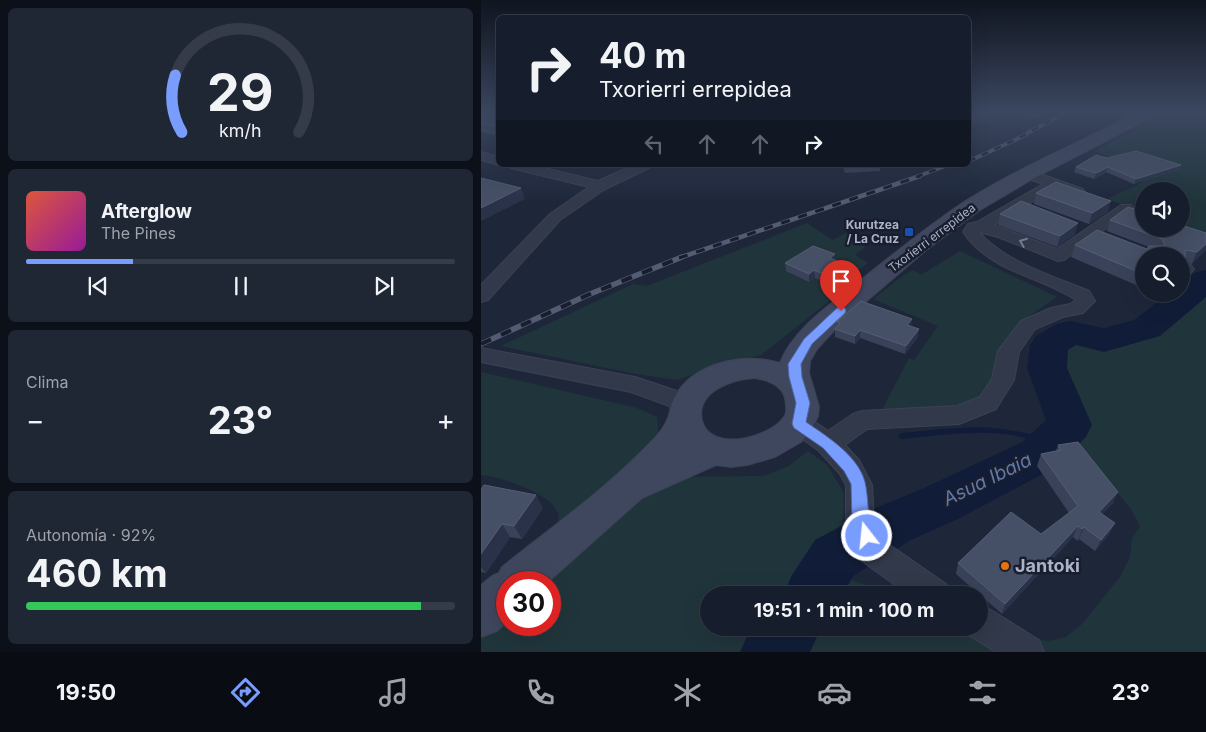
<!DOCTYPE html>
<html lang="es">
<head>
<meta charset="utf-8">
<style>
	:root { --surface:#161d2c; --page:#1f2634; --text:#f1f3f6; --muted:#9ea2a9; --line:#353b48; --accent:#799dff }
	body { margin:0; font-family:Inter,sans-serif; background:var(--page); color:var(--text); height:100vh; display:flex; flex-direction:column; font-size:19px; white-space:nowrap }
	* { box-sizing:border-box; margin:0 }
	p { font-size:16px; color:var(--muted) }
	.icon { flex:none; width:28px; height:28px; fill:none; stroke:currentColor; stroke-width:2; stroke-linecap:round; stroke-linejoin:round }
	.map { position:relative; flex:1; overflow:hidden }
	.drawer { display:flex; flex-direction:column; gap:8px; padding:8px; background:#0c1018; width:481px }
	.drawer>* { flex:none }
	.guide { position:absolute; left:15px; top:15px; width:475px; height:152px; border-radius:8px; box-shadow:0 5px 20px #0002,0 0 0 1px var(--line); background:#161d2c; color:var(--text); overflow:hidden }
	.tools { position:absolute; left:654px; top:182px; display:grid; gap:10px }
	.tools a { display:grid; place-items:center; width:55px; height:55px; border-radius:50%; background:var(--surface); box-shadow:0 5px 20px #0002,0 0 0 1px var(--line); font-size:25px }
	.speed { position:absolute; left:15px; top:571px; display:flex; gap:10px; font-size:25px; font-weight:700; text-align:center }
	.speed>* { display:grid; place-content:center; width:65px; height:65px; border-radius:50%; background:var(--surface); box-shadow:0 5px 20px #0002,0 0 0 1px var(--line); line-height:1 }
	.speed .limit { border:8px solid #d22; background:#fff; color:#111 }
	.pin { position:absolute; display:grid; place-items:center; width:42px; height:42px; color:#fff; margin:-51px -21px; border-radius:50% 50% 50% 0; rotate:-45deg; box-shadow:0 0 5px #0007 }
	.pin .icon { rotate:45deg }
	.me { position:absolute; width:55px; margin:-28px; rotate:344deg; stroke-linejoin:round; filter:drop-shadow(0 0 4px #0008) }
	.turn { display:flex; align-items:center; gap:18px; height:105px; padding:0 20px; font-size:22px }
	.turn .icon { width:65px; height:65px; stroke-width:2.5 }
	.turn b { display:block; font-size:35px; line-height:42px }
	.lanes { display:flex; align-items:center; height:48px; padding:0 20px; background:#0003; justify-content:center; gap:25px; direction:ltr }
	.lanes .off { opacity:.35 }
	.big { font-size:38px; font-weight:700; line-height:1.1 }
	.drawer .card { flex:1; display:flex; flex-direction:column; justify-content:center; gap:8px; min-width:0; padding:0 18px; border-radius:8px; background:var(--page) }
	.drawer .dial { align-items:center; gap:0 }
	.dial svg { height:130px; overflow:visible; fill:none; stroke:var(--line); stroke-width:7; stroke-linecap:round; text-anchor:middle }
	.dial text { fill:var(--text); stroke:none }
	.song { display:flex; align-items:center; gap:15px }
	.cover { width:60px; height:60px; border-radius:8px; background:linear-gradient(135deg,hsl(10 70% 55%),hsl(300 70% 35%)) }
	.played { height:5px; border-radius:2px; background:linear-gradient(90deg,var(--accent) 25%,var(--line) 25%) }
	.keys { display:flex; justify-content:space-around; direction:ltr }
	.heat { display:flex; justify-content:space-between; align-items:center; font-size:28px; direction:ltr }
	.charge { height:8px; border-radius:4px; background:linear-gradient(90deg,#34c759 92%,var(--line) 0) }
	.trip { position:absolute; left:219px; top:586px; width:288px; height:50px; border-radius:25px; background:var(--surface); box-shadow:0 5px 20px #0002,0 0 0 1px var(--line); font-weight:700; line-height:50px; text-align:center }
	.tab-bar { display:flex; height:80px; justify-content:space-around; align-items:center; background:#090c12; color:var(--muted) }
	.tab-bar .icon { width:35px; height:35px }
	.tab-bar .active { color:var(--accent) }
	.tab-bar b { font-size:22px; color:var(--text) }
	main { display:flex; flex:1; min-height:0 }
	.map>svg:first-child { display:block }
	.green { fill:#20353b; fill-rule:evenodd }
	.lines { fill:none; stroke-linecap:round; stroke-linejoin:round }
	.stream { fill:#111d38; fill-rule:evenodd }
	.river { fill:#111d38; fill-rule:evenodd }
	.street-casing { stroke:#3b4254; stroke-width:2 }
	.secondary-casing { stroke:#3b4254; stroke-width:2 }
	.street { fill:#32394a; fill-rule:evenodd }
	.secondary { fill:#3f475e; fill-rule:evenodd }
	.rail-far2-casing { stroke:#535c72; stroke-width:4 }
	.rail-far1-casing { stroke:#535c72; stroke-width:4.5 }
	.rail-casing { stroke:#535c72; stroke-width:5.5 }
	.rail-far2 { stroke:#181e2e; stroke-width:2.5; stroke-dasharray:7; stroke-linecap:butt }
	.rail-far1 { stroke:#181e2e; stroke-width:3; stroke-dasharray:9; stroke-linecap:butt }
	.rail { stroke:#181e2e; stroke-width:4; stroke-dasharray:11; stroke-linecap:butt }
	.wall { fill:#394259 }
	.shaded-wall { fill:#293248 }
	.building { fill:#454f65; stroke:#555e74 }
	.oneway { stroke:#757c8f }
	.route { fill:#799dff; stroke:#4f66a6 }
	.transit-dot { fill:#1a4fb4; stroke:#181e2e; stroke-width:2 }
	.food-dot { fill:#e8710a; stroke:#181e2e; stroke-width:2 }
	.labels { text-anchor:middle; stroke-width:5; stroke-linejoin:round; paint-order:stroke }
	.far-poi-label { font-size:12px; font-weight:bold; fill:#acb3c7; stroke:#181e2e; text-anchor:end }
	.far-street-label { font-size:12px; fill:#acb3c7; stroke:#181e2e }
	.near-poi-label { font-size:18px; font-weight:bold; fill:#acb3c7; stroke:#181e2e; text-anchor:start }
	.near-water-label { font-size:19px; font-style:italic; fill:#6178aa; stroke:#181e2e }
</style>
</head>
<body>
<main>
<section class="drawer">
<div class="card dial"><svg viewBox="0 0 100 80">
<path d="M14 69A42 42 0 1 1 86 69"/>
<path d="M14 69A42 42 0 0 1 10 34" stroke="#799dff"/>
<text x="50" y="56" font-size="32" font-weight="700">29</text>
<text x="50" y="72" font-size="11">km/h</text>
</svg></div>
<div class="card">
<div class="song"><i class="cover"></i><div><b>Afterglow</b><p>The Pines</p></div></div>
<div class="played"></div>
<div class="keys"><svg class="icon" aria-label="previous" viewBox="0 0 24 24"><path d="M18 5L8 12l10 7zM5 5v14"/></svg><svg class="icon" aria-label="pause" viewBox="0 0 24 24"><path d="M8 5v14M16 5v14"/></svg><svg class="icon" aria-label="next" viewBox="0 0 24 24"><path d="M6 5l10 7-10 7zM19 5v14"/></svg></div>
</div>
<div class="card"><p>Clima</p>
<div class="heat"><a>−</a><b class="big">23°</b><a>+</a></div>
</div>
<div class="card"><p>Autonomía · 92%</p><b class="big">460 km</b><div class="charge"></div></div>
</section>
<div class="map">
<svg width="725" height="652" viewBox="0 0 725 652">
	<rect width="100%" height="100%" fill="#1e273a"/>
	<path class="green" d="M685,112H725V237L700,227V191H662V213L626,199L671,178L647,164L614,151Z
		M326,223L351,240L366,233L384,247L374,255L387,263L371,276L349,266L328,282L334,278L362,290L280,355L225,369L197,380L155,374L20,346L152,284L166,286Z
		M479,251L576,297C565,305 542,318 536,328C525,346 522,370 510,387C496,408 423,417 401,410L428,358L433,360L457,326L392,299L423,275L432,270L440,275Z
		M725,275V652H0V592L76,529L78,514C75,511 73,507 71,504C58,491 18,476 0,475V372L156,408L176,417L181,477L283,476L308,466L327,451L346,465L363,493L361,545L338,569L414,595H228V628H478L488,632L568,641L585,637L601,624L639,577L649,557L651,539L659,526L650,509L630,485L584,435L567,402L562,386L568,354L583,338L608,328L658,326L689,314ZM26,582H69V625H26Z"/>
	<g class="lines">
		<path class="stream" d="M496,427C524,428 545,432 572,441L573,443L572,445L569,446C556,442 544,437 531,435C494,430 458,435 421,439L418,438L417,436L418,434L421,433L459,429Z"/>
		<path class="river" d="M725,270V297L679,336L623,352L595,345L587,350L586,368L611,425L605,437L573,468L479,518L430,540L372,576L362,595H302L311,575L334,540L394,508L443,488L541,442L565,420L546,368L549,345L555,336L576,324L589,321L623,328L653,320L687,294H700V284L713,273Z
			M270,628H340L329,652H259Z"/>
		<g class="street-casing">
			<path id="street" d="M0,152L18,157V165L0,160Z
				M29,165H51L117,181L153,165H169L168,168L124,189L79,220L7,300L0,302V285L69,214L108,187L30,168Z
				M548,170L602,189L604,192L602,195L597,196L574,188L513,225L576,249L640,205H650L652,208L583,260L577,261L517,237L498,232C522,261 574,277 608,291L614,301L602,313L582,317L554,329L538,352L533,380L515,409L478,424L386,429L364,445L378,460L391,485L393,522L403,541L465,584L470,595H428L381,561L365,522V485L359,474L338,451L309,430L306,424L309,418C325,413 335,423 347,431L372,414L381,411L476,406L499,397L511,379L517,351L540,321L570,308L589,304L595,300C558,276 509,272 482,232L487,224L496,222L562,184L543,177L541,174L543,171Z
				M700,263L710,265L713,269L710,273H700Z
				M0,348L154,377L202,393L213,401L217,407L213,413L205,416L197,413L186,405L150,392L0,362Z
				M498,606L510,610L558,640L563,652H515L486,634L484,628H498Z"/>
		</g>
		<g class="secondary-casing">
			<path id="secondary" d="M658,112H677L675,115L553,178L499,210L444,251L360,323L336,349L329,361L328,373L338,407L337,416L328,433L320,442L294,457L266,465L250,467L235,465L161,498L67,582H26V621L16,631L0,637V585L11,576L18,573L21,567C71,527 125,489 170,442C176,436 184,426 187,418C189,414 189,410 190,406C194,394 203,381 215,374C240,358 272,355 299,363C311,331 346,307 371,287C409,257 446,226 486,200C541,166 601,141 658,112ZM274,378C286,380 301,385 304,398C305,404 307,412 303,417C289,438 230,453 221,421C214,391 252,379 274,378Z"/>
		</g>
		<use href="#street" class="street"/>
		<use href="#secondary" class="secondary"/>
		<g class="rail-far2-casing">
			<path id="rail-far2" d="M488,161L536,139L585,112
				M435,177L467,165"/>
		</g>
		<g class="rail-far1-casing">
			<path id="rail-far1" d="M198,258L439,176"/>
		</g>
		<g class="rail-casing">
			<path id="rail" d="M0,344L109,294L201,257"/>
		</g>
		<use href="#rail-far2" class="rail-far2"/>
		<use href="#rail-far1" class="rail-far1"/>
		<use href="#rail" class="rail"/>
	</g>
	<path class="wall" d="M0,112H18V136L0,132Z
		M488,112H569L558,118L525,113L488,128Z
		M626,158L700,165L698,170L653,184L625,172L613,179L593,172L595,167Z
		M361,165H400L399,171L364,173Z
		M555,193L627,212L608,224L553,204Z
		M519,214L594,234L576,247L517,225Z
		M629,220L725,233L711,264L704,263L700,272V256H662V288L590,257L594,245L666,249L668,247L626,231Z
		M354,254V260L375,277L360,289L334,278L328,282L305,271L304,263Z
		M356,322L430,327L437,337L424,354L379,338L374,344L354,337V329L356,326Z
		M577,445L632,503L621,514L634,523L628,534L614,551L598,539L597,541L592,537L521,614L475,574L477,563L560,534L588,513L556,466L560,454L575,451Z
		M0,489L62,508L41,539L29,537L5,573L0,572Z"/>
	<path class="shaded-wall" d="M508,112H525V113L488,128V120Z
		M559,112H569L558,118Z
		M700,165L698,170L653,184L655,179Z
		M627,167L625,172L613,179L615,173Z
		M40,188L44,199L0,221V208Z
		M630,201L627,212L608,224L611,213Z
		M597,223L594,234L576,247L579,236Z
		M725,244V250L711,264L716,252Z
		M354,254V262L349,258Z
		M704,263L700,272V266Z
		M375,269V277L360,289V281Z
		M333,270L334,278L328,282V274Z
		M431,319L430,327L426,325Z
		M438,329L437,337L424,354L425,346Z
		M379,330V338L374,344V336Z
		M637,492L632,503L613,523L618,512Z
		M55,495L62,508L41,539L33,526Z
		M634,523L628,534L614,551L620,540Z
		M21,524L29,537L5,573L0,567V554Z
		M597,526L592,537L521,614L524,604Z
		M603,527L598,539L597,541L601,529Z"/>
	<path class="building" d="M0,112H18V127L0,124Z
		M488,112H508L488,120Z
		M655,151L700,165L655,179L627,167L615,173L595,167L615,155L626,158Z
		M364,165H394L364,166Z
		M0,178L40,188L0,208Z
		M575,182L630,201L611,213L555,193Z
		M540,201L597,223L579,236L519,214Z
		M647,207L662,212V229H700V225L725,233V244L716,252L704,250V263L700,266V256H662V274L594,245L616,230L666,249L668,246H684L681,239L629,220Z
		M332,246L354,254L349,258L375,269L360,281L333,270L328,274L304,263Z
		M380,301L431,319L426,325L438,329L425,346L379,330L374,336L354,329L359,323L356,322L361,317Z
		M597,442L637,492L618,512L634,523L620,540L603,527L601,529L597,526L524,604L477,563L530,512L560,534L597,506L560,454L580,450L577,445Z
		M3,485L55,495L33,526L21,524L0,554V489Z"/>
	<defs><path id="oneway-chevron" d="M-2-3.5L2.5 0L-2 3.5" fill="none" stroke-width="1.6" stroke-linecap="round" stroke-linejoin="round" transform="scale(1.25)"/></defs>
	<use class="oneway" href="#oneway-chevron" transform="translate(542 242) rotate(-158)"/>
	<linearGradient id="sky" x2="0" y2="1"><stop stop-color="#101520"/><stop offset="0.55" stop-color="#3b4760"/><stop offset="1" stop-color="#3b4760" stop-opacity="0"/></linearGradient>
	<rect width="725" height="203" fill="url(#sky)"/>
	<path class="route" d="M360,307L364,308L365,311L364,313L331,344L320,364L321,377L329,403L325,422C347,437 381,458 385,487C388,506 386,517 394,536L392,542L386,544L380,542L371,522L370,484L363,471L342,448L313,428L311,424L315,403L308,377L307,364L323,339L356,308Z"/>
	<rect class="transit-dot" x="423" y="227" width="10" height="10" rx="2.5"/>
	<circle class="food-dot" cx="524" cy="566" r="5"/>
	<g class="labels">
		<g class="far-poi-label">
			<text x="418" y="229">Kurutzea<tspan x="418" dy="14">/ La Cruz</tspan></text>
		</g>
		<g class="far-street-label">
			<text transform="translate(451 238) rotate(-37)" y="4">Txorierri errepidea</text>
		</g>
		<g class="near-poi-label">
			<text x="534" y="572">Jantoki</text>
		</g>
		<g class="near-water-label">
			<text transform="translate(506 479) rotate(-26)" y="7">Asua Ibaia</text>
		</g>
	</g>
</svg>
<div class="tools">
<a><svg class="icon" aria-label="sound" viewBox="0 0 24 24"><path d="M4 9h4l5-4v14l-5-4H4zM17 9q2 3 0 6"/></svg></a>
<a><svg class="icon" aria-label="search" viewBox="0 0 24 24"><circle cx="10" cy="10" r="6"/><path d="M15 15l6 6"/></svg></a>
</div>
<div class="speed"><div class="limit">30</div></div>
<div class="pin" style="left:360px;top:311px;background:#d93025"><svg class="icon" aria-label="arrive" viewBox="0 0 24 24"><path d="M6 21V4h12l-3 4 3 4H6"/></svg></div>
<svg class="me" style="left:386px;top:536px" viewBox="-20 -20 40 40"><circle r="17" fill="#799dff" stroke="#fff" stroke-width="3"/><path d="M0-11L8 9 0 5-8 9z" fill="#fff"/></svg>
<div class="trip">19:51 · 1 min · 100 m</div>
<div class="guide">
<div class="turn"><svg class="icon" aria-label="right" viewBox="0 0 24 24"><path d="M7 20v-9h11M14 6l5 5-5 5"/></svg><div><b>40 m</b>Txorierri errepidea</div></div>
<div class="lanes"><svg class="icon off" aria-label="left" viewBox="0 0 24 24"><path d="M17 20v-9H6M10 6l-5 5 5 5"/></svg><svg class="icon off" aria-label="ahead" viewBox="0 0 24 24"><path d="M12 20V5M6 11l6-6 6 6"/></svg><svg class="icon off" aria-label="ahead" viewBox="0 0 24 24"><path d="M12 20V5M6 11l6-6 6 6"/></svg><svg class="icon" aria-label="right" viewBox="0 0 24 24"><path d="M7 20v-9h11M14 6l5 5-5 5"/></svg></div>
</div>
</div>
</main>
<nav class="tab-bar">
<b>19:50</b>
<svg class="icon active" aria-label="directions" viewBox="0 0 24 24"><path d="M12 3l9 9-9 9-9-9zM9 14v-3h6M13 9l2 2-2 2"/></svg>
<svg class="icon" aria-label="music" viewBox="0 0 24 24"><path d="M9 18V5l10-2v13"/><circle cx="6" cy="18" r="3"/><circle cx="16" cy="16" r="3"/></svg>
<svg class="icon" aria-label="phone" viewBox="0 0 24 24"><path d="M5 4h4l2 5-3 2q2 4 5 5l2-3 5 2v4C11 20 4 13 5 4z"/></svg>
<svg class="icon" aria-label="climate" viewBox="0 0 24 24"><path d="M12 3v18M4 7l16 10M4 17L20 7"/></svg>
<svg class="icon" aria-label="car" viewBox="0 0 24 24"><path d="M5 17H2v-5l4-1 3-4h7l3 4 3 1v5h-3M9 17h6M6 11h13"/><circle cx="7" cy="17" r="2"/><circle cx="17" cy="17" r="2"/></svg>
<svg class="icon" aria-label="filters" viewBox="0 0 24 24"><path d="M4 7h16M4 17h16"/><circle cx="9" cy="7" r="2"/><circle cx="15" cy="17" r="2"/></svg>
<b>23°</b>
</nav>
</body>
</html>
